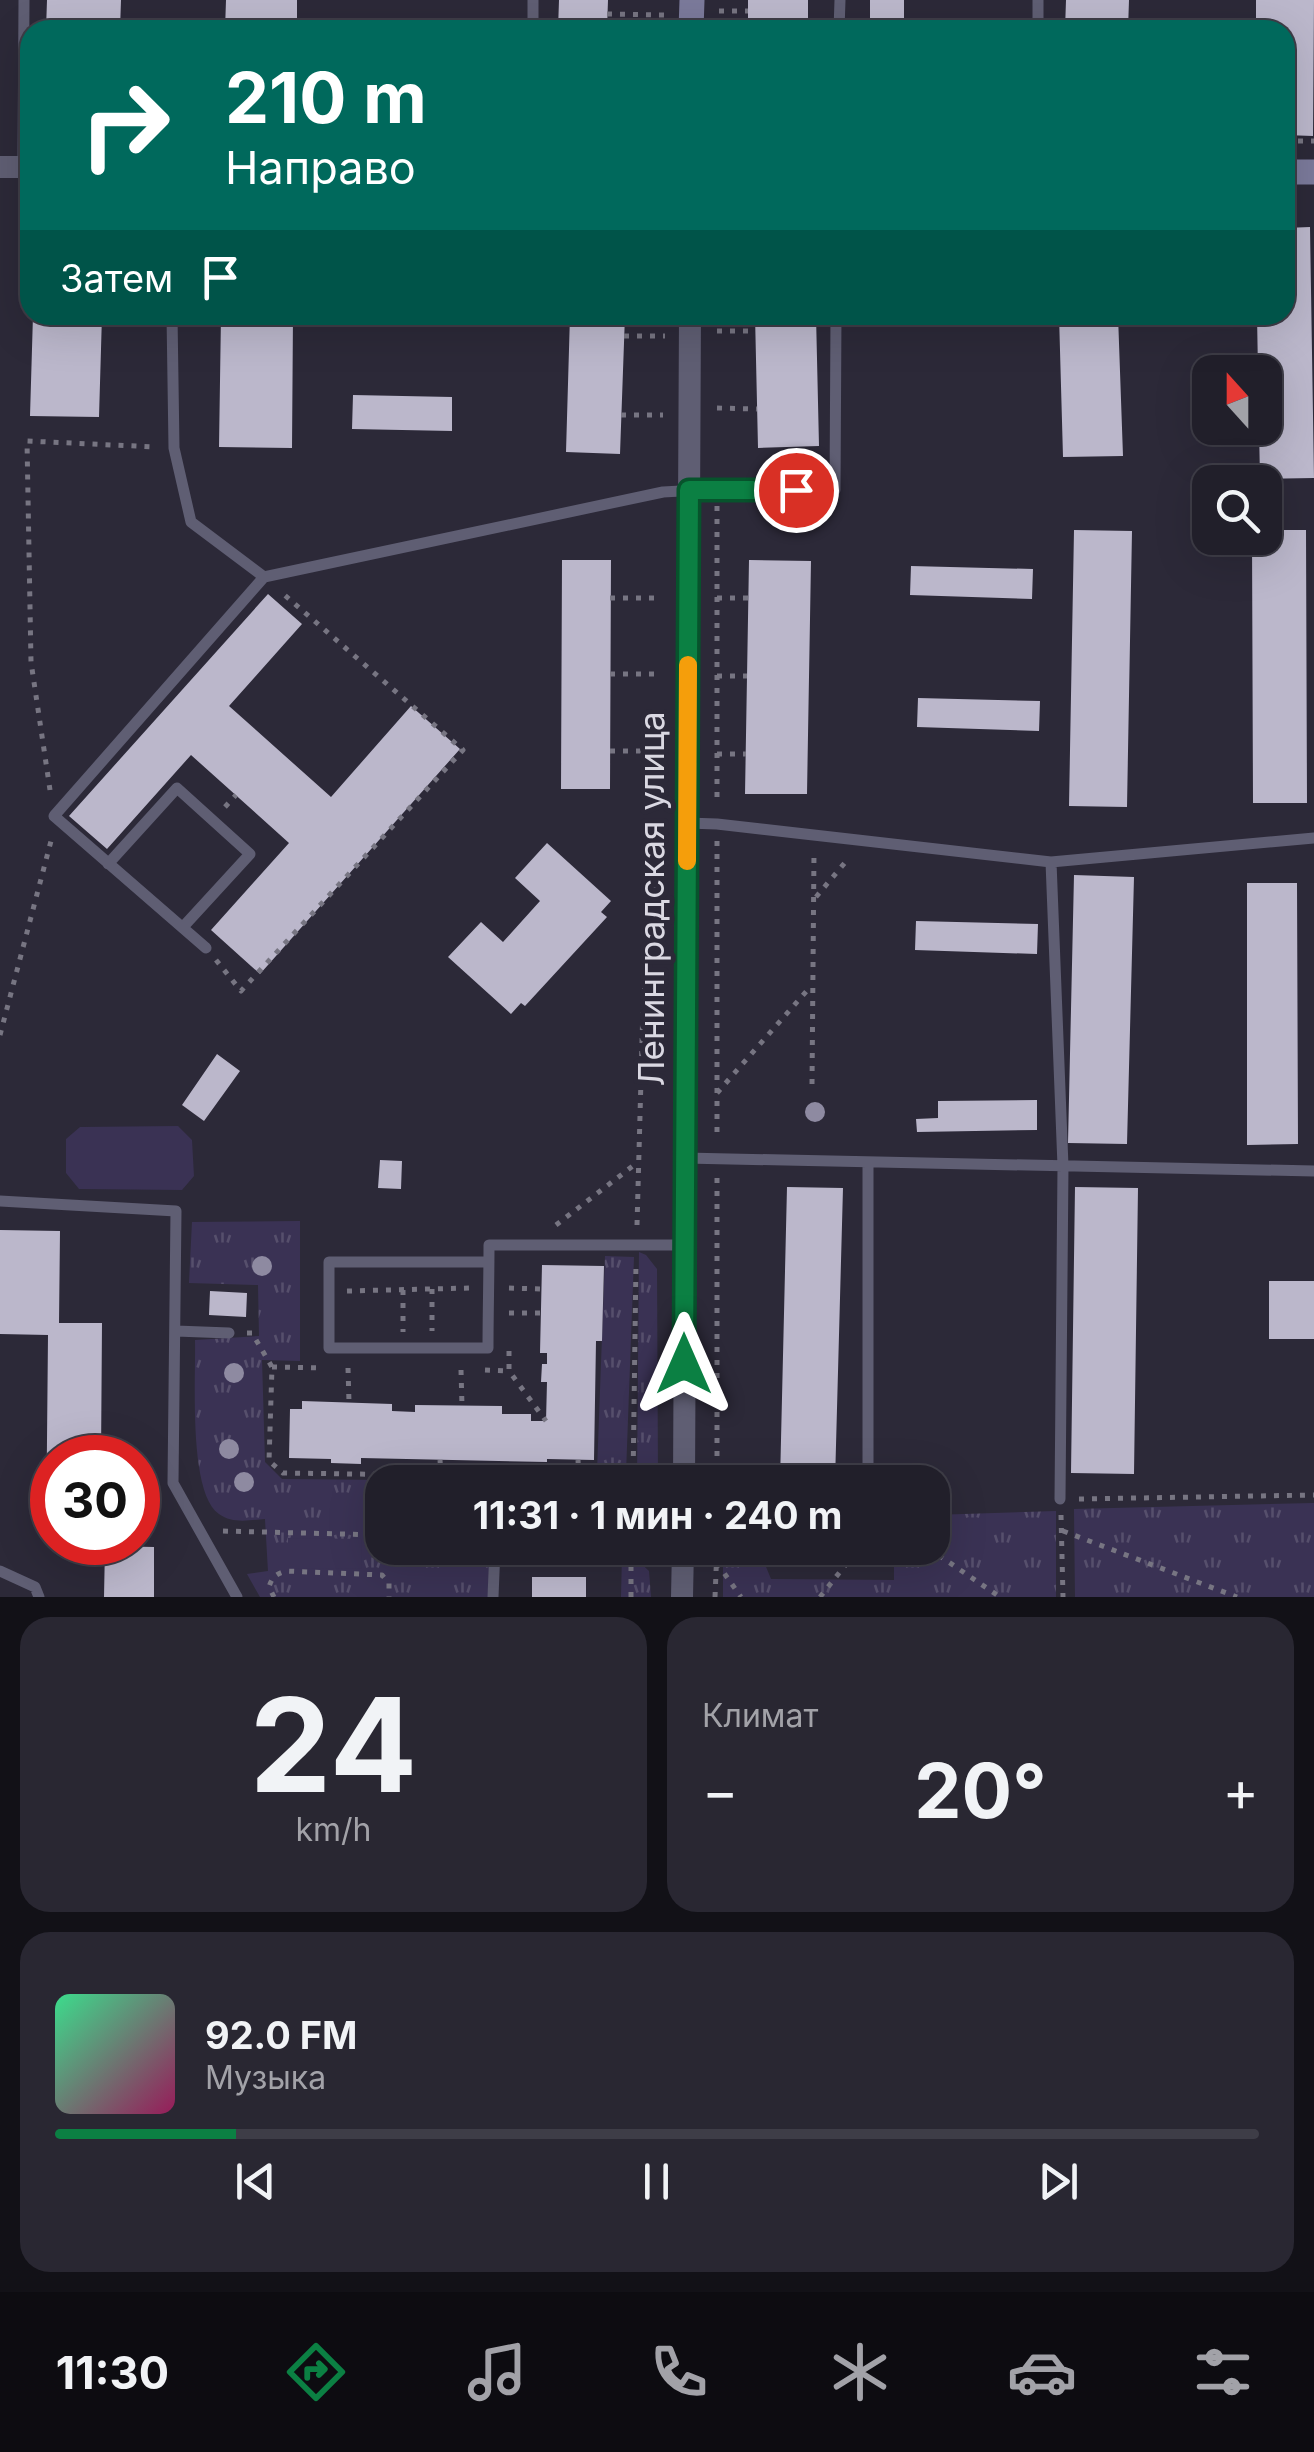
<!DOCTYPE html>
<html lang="ru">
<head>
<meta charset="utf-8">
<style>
	:root { --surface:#211f2a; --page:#292732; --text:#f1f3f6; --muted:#a2a2a8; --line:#3e3d47; --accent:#0b8043 }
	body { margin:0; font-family:Inter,sans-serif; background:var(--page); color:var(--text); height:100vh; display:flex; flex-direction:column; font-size:38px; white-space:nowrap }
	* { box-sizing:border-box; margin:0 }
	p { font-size:32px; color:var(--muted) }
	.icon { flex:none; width:55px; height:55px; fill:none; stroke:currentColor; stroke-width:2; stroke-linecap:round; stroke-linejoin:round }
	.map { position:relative; height:1597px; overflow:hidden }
	.panel { display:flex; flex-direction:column; gap:20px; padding:20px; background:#121117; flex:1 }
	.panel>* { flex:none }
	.guide { position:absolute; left:20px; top:20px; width:1275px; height:305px; border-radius:30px; box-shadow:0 10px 40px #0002,0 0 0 2px var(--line); background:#00695c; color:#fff; overflow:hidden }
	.needle { width:65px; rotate:339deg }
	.buttons { position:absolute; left:1192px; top:355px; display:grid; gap:20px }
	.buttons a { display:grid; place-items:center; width:90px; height:90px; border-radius:20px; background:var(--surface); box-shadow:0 10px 40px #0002,0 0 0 2px var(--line); font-size:50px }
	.speed { position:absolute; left:30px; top:1435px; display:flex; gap:20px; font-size:50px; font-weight:700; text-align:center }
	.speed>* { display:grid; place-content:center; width:130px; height:130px; border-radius:50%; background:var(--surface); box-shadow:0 10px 40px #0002,0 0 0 2px var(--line); line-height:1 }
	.speed .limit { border:15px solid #d22; background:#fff; color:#111 }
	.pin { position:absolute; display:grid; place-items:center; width:85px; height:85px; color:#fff; margin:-42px; border:5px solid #fff; border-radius:50%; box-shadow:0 2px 10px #0007 }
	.me { position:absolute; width:110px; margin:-55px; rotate:0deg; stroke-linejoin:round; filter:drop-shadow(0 0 8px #0008) }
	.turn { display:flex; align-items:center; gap:35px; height:210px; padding:0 40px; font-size:45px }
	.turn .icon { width:130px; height:130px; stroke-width:2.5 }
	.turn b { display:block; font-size:70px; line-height:85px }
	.then { display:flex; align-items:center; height:95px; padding:0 40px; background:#0003; gap:20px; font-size:38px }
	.big { font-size:75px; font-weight:700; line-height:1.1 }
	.panel .widget { flex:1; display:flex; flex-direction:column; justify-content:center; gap:15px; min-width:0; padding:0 35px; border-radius:30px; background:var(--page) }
	.panel .dial { align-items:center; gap:0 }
	.dial b { font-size:130px; line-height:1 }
	.song { display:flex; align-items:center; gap:30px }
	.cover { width:120px; height:120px; border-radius:15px; background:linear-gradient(135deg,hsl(150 70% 55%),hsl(330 70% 35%)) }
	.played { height:10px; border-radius:5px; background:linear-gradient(90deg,var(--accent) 15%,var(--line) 15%) }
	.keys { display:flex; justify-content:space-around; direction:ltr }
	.heat { display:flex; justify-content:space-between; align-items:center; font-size:55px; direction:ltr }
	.panel .tiles { flex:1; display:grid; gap:20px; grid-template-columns:1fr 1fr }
	.widget:last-child { grid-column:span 2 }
	.trip { position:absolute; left:365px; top:1465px; width:585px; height:100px; border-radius:30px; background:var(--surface); box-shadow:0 10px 40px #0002,0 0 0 2px var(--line); font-weight:700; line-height:100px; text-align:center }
	.dock { display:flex; height:160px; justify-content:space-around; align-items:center; background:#0d0c11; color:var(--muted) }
	.dock .icon { width:70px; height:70px }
	.dock .on { color:var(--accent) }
	.dock b { font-size:45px; color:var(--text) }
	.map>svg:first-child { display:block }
	.grass { fill:url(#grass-tufts) }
	.park { fill:#3a3254 }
	.building { fill:#bbb7cb }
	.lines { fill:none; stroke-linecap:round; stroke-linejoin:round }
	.path { stroke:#777582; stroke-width:5; stroke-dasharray:5 8; stroke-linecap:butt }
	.lane { stroke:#5f5e73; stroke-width:11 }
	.street { stroke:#5f5e73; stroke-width:22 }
	.secondary { stroke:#7b7a9b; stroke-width:25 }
	.tree { fill:#8e8aa1 }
	.route-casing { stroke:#07532c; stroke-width:25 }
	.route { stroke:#0b8043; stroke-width:18 }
	.slow { stroke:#f59e0b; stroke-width:18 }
	.labels { text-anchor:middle; stroke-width:10; stroke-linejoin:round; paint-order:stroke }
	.street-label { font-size:35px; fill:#dad8e2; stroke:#2c2938 }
</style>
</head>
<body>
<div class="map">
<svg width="1314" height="1597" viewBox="0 0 1314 1597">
	<defs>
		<pattern id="grass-tufts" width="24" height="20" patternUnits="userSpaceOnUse" patternTransform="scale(2.5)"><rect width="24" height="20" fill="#3a3254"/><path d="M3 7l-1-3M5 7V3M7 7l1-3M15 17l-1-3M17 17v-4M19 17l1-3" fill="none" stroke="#564f6c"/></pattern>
	</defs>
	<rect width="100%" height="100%" fill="#2c2938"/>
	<path class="grass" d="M300,1221V1361L262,1360L265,1462L282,1479L602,1482H382V1548H491L488,1597H260L247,1574L268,1571L265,1519C249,1520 233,1524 219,1514C188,1493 196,1378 195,1340L259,1336L258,1285L189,1283L192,1222Z
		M639,1252L646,1255L657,1269L658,1482H637Z
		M605,1256L634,1257L626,1473L597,1472Z
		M1314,1503V1597H1075L1074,1509Z
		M1056,1511V1597H723V1561L764,1562L771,1579L894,1580V1548H932L933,1515Z
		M622,1556L635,1558L649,1571L651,1597H621Z"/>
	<path class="park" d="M178,1126L192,1140L194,1176L182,1190L79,1189L66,1173V1139L80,1127Z
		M288,1538L362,1539L361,1569L288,1568Z"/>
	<path class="building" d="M47,0H121L120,30H46Z
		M226,0H297V30H225Z
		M559,0H608L607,30H558Z
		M748,0H808V30H748Z
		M870,0H904V30H870Z
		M1066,0H1129L1128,30H1065Z
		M1256,0H1314L1313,136L1285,135V30H1256Z
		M1310,227L1314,478L1260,479L1259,428H1265V372H1258L1257,315H1285V228Z
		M33,315H102L99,417L30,416Z
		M221,315H293L292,448L219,447Z
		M570,315H625L620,454L566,452Z
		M755,315H816L819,446L758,448Z
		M1059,315H1118L1123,456L1063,457Z
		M353,395L452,397V431L352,429Z
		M1074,530L1132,531L1127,807L1069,806Z
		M1265,530H1306L1307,803H1253L1252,538H1265Z
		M562,560H611L610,789H561Z
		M749,560L811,561L807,794H745Z
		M911,566L1033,569L1032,599L910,595Z
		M268,594L302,624L229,706L331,797L411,706L460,749L260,974L211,930L289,843L191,755L107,849L69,816Z
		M918,698L1040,701L1039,731L917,727Z
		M547,843L611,901L601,912L607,917L525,1006L521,1003L511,1014L448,957L481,922L503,942L540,901L515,878Z
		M1074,875L1134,877L1127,1144L1068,1143Z
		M1247,883H1297L1298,1144L1247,1145Z
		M916,921L1038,924L1037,954L915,950Z
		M217,1054L240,1071L204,1121L182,1105Z
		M1037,1100V1130L917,1132L916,1119L938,1118V1101Z
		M380,1160L402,1161L401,1189L378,1188Z
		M787,1187L843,1188L835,1482H780Z
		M1075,1187L1138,1188L1134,1474L1071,1473Z
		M0,1230L60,1231L59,1323H102L101,1458H52V1545H46L48,1335L0,1334Z
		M542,1265L604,1266L602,1341H596L594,1460L547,1459V1462L361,1458V1464L331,1463V1459L289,1458L290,1409H302V1401L392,1404V1411L415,1412V1405L502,1406V1414H531V1421H546L547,1382H541L542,1364H547V1353H540Z
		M1269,1281H1314V1339H1269Z
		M210,1291L247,1293L246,1317L209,1315Z
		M105,1546L154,1547V1597H104Z
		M532,1577H586V1597H532Z"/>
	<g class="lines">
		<path class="path" d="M719,11H748
			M607,14L664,15
			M1285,141H1314
			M717,331H756
			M624,336H665
			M717,408L757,409
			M621,415H663
			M717,506V805
			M610,598H662
			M717,598H748
			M610,674H662
			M717,676H747
			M610,751H661
			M717,754H746
			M50,790L31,662L27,441L156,447
			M225,807L236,795
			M717,841V1140
			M816,897L848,859
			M216,960L241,991L463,750L281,592
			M0,1035L51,841
			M812,1084L814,852
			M717,1093L811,986
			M556,1225L638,1162
			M637,1225L643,1006L660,826
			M509,1288L542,1289
			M432,1289V1331
			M403,1290V1332
			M347,1291L471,1288
			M509,1313H541
			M247,1333H252L272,1367L269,1461L283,1473L633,1478
			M509,1351V1371L546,1421
			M272,1367L324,1368
			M348,1368L349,1402
			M461,1370L462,1406
			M485,1370L509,1371
			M440,1460L441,1475
			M578,1460L579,1478
			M633,1482L636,1261
			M717,1482V1176
			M1079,1499L1314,1495
			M1061,1515L1063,1597
			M223,1531L382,1535
			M1063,1531L1237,1597
			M928,1548L1000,1597
			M515,1549L632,1552
			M717,1563L741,1597
			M274,1597L269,1587C272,1577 276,1574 286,1571L382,1575L389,1583V1597
			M631,1597V1548
			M715,1597L717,1548
			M820,1597L859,1548"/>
		<path class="lane" d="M533,30V0
			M839,30L840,0
			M1038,30V0
			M23,167L24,0
			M172,315L174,448L191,522L264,577
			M687,823L717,824L1051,862L1314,838
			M1051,862L1063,1166L1060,1499
			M108,864L177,788L250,854L183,927
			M206,948L54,816L264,577L663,492L717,489L835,490L836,315
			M685,1158L1314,1171
			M0,1201L176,1211L173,1483L237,1597
			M489,1262H329V1348H488C488,1314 489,1279 489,1245H685
			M176,1331L229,1333
			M868,1482V1162
			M0,1571L35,1587L39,1597
			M493,1597L495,1548"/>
		<path class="street" d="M0,167H30
			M684,1482L690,315
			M682,1597L683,1548"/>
		<path class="secondary" d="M691,30L692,0
			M1285,172H1314"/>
	</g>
	<g class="tree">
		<circle cx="815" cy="1112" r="10"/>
		<circle cx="262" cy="1266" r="10"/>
		<circle cx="234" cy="1373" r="10"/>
		<circle cx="229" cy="1449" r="10"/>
		<circle cx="244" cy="1482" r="10"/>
	</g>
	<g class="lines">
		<g class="route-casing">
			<path id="route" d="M684,1364L689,490H796"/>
		</g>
		<use href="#route" class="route"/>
		<path class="slow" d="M687,861L688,665"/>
	</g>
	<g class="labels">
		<g class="street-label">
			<text transform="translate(652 899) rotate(-90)" y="12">Ленинградская улица</text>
		</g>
	</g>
</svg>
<div class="buttons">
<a><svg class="needle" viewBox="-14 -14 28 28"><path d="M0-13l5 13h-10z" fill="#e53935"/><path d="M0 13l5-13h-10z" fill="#a2a2a8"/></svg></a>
<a><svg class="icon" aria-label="search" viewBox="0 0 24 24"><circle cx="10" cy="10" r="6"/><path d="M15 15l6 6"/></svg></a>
</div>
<div class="speed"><div class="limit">30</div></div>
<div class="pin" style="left:796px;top:490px;background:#d93025"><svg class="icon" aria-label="arrive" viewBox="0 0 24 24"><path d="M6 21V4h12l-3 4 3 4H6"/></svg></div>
<svg class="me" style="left:684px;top:1364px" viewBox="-20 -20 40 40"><path d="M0-17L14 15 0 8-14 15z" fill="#0b8043" stroke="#fff" stroke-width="4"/></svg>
<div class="trip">11:31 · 1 мин · 240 m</div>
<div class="guide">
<div class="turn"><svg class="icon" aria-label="right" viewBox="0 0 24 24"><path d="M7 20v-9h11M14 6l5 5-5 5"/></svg><div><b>210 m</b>Направо</div></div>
<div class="then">Затем<svg class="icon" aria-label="arrive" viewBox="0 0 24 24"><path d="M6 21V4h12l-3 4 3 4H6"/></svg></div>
</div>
</div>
<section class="panel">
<div class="tiles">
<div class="widget dial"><b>24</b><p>km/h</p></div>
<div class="widget"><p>Климат</p>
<div class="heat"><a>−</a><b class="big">20°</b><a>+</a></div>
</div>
<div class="widget">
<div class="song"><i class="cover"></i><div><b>92.0 FM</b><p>Музыка</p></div></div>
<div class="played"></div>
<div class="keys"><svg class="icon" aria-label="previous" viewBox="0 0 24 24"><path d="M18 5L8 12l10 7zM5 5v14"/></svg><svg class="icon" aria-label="pause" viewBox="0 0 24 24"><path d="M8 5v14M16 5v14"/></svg><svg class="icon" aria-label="next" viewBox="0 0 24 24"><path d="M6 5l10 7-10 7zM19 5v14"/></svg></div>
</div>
</div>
</section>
<nav class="dock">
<b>11:30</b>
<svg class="icon on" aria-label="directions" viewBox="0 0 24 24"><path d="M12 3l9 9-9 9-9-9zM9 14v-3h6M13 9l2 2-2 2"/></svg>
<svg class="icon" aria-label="music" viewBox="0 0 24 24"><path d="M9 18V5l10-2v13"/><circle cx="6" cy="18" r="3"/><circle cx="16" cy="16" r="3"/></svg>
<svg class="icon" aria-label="phone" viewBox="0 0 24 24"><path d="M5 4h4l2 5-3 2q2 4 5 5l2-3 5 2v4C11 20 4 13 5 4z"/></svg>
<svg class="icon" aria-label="climate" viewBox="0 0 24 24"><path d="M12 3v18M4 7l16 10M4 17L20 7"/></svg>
<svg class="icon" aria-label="car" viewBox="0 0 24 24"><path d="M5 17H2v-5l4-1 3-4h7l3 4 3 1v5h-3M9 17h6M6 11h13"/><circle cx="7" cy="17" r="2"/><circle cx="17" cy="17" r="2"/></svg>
<svg class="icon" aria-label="filters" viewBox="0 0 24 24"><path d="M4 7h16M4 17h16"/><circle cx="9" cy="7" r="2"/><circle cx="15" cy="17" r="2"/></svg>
</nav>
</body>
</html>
